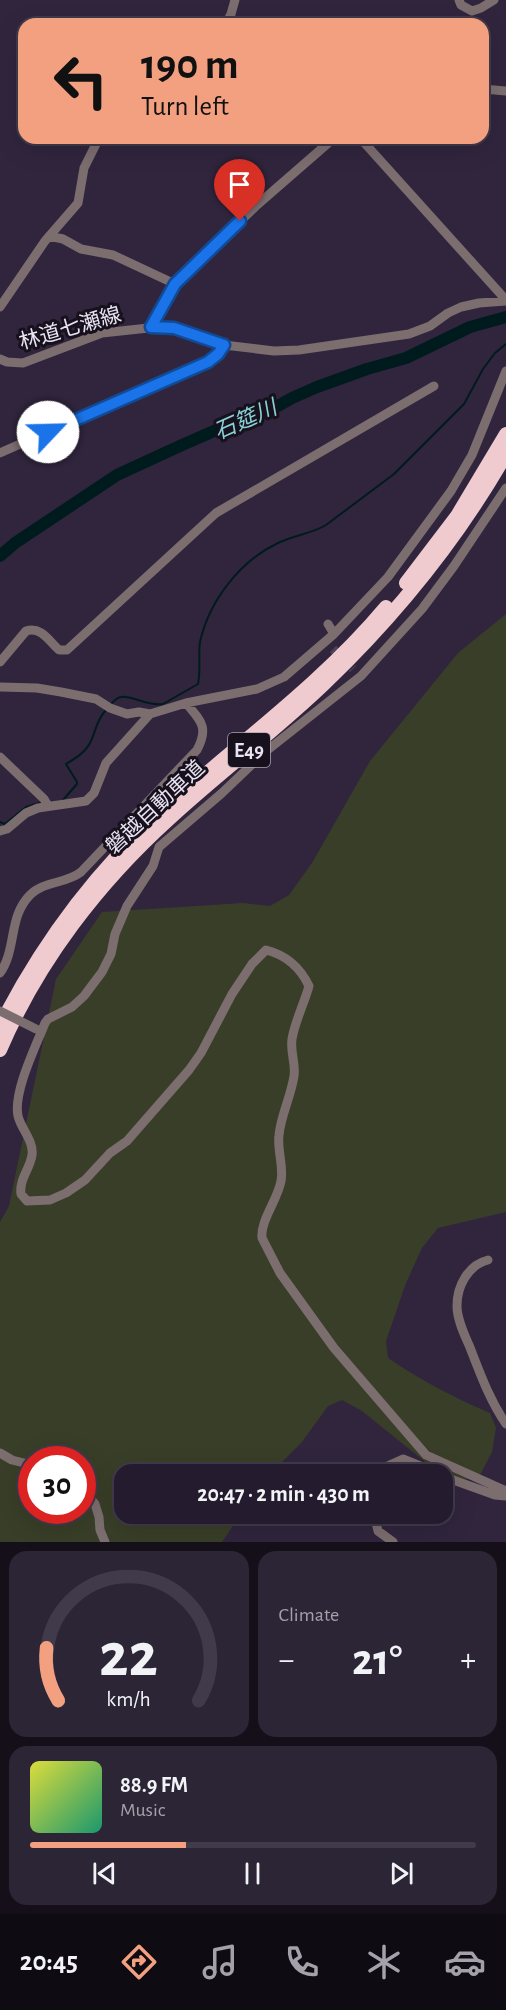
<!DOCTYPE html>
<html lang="en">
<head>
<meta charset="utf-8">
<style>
	:root { --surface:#241c2e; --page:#2c2536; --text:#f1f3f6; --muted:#a3a1aa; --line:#413a4a; --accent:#f2a07f }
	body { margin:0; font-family:"Alegreya Sans","Noto Sans JP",sans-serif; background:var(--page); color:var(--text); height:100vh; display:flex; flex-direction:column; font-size:22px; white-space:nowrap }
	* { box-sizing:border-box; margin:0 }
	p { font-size:20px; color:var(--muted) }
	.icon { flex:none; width:33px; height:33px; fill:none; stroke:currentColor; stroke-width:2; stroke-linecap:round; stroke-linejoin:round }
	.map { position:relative; height:1542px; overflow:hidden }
	.drawer { display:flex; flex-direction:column; gap:9px; padding:9px; background:#140f19; flex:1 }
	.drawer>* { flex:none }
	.top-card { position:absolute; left:18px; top:18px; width:471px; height:126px; border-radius:18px; box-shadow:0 6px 24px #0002,0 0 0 2px var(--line); background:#f2a07f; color:#111; overflow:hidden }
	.speed { position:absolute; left:18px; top:1446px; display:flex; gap:12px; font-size:30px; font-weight:700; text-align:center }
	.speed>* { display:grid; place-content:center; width:78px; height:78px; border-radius:50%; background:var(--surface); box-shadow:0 6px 24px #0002,0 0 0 2px var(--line); line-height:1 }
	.speed .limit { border:9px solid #d22; background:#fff; color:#111 }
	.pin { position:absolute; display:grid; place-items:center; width:51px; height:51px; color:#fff; margin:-62px -26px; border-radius:50% 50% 50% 0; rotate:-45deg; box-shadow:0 0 6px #0007 }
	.pin .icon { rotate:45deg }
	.me { position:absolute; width:66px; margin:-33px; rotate:66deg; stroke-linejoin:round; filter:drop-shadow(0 0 4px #0008) }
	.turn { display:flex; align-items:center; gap:21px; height:126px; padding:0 24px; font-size:27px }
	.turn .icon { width:78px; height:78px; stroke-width:2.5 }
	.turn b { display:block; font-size:42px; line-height:51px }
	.big { font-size:45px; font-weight:700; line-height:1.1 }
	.drawer .card { flex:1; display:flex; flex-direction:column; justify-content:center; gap:9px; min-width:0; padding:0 21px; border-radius:18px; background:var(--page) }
	.drawer .dial { align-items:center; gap:0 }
	.dial svg { height:156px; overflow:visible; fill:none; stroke:var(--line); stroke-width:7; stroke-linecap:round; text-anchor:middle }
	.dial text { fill:var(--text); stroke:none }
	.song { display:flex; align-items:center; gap:18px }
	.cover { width:72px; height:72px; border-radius:9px; background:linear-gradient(135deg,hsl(60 70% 55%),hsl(160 70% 35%)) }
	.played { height:6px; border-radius:3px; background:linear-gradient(90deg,var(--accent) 35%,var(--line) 35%) }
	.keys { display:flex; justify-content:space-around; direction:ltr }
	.heat { display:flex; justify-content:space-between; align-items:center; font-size:33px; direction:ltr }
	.drawer .tiles { flex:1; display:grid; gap:9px; grid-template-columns:1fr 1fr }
	.card:last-child { grid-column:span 2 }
	.trip { position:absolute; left:114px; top:1464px; width:339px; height:60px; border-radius:18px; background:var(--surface); box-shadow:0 6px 24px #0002,0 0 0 2px var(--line); font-weight:700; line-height:60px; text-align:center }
	.tabs { display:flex; height:96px; justify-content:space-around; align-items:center; background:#0e0b12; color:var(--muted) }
	.tabs .icon { width:42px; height:42px }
	.tabs .on { color:var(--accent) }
	.tabs b { font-size:27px; color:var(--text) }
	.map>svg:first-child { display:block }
	.green { fill:#393e28; fill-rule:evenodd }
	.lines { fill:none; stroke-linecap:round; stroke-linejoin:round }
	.stream { stroke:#001b1d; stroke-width:2 }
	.river { stroke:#001b1d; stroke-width:12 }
	.minor-tunnel { stroke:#4c4158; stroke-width:9; stroke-dasharray:9 4.5; stroke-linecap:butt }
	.minor { stroke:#7c6d6f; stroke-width:9 }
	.highway { stroke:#efcacf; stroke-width:14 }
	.minor-bridge { stroke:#7c6d6f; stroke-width:9 }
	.route-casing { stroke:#114b97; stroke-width:15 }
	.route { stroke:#1a73e8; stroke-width:10 }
	.labels { text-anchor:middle; stroke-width:6; stroke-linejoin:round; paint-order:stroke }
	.shield { fill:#16111c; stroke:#aaa3b2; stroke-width:1.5 }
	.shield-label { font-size:20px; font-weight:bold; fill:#e9e2f2 }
	.street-label { font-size:21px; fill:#e9e2f2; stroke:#16111c }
	.water-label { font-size:22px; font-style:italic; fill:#87d0d5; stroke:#16111c }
</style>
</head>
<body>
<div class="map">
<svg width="506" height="1542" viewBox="0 0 506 1542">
	<rect width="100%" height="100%" fill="#30253d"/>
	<path class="green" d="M506,614V1212L438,1228L422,1248L406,1283L386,1341L388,1358C420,1380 455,1398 490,1413L496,1428L492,1452L480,1475L463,1480L434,1469L362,1411L342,1400L328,1406L302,1442L270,1474H124V1514H241L222,1542H0V1222L9,1206L56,979L102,912L243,903L270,906L289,895L312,863L370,761L458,653ZM32,1460H82V1510H32Z"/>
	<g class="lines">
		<path class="stream" d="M109,706C112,703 117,697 121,697C128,694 150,707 163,704L198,684C201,670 198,656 200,642C209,601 240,561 278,543C294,535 311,534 326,525L394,474L464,404L483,369L495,353L506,344
			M63,800L77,784V782L66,764C76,758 86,752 91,741C96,730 97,719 106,710
			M0,822L5,824L26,807L43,802"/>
		<path class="river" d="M0,556L15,543L117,475L182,445L237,421L269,411L292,398L317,387L367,369L406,358L470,327L506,317"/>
		<path class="minor-tunnel" d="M333,649L353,669"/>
		<path class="minor" d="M459,0L461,5L472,11L481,8L494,0
			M226,24L231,14L235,0
			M483,89L506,91
			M360,138L506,300
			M49,236L63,239L81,249L113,255L175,284
			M0,307L45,241L78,203L84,168L99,138
			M151,327L175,284L257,205L334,138
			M0,359L7,362L23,363L102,333L158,327L174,328L224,345L274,351L299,350L409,334L430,326L448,313L461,307L479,303L506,301
			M0,453L208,361L218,354L224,345
			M506,488L454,566L422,609L361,676L265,752L222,793L159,847L153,866L127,906L115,934L111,954L102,972L84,996L72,1007L48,1019L45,1023C36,1046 13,1092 18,1116C21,1129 34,1141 32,1155C30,1169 19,1179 21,1194L27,1201L50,1200L66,1193L85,1180L110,1153L127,1141L189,1070L201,1053L232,994L252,964L266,950C286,955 300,967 309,986C304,1004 295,1021 292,1039C290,1052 296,1064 294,1076C291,1096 281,1115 279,1135C277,1151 284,1166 281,1181C278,1199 260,1221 262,1238L280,1273L334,1348L426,1455L506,1491
			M328,624L334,634L388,577L451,491L472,455L506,371
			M0,662L26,631C41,626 49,641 59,650H67L216,513L434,386
			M0,687L37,688L61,692L96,699L110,708L127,714L139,712L150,714L186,703L257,689L284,677L334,634
			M0,757L44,799L48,806
			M0,831L7,829L26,813L38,808L86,801L94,793L106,763L150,714
			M0,973C17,949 8,917 30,895C43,881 66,884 81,872L197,750C209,727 201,721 186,703
			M488,1260C468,1265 457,1286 457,1306C457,1319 464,1334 469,1345C480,1373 489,1399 506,1424
			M0,1453L12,1460L32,1465
			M381,1474L383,1468L403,1459L440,1474
			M442,1476L495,1495L506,1496
			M82,1489L95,1504L99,1517L100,1530L105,1542
			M374,1514L378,1531L393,1542"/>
		<path class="highway" d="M406,583L457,516L506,434
			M0,1026C41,946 93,874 161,813C236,745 320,686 386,607
			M0,1050C38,961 99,882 170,818C220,772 275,731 324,684C395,616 457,540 506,454"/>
		<path class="minor-bridge" d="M0,1011L36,1029"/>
	</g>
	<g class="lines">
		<g class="route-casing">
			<path id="route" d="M48,432L208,362L218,354L224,345L174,328L151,327L175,284L240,221"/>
		</g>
		<use href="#route" class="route"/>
	</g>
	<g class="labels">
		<rect class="shield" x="228" y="733" width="42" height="34" rx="4.5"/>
		<g class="shield-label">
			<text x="249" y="757">E49</text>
		</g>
		<g class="street-label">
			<text transform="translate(70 328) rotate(-16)" y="7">林道七瀬線</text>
			<text transform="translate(155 807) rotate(-43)" y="7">磐越自動車道</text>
		</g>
		<g class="water-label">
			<text transform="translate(245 419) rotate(-24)" y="8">石筵川</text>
		</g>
	</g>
</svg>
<div class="speed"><div class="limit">30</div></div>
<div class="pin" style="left:240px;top:221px;background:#d93025"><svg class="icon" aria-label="arrive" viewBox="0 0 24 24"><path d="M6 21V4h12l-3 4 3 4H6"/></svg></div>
<svg class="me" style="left:48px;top:432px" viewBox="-20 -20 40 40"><circle r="19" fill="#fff"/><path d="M0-13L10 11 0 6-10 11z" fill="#1a73e8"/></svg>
<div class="trip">20:47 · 2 min · 430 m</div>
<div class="top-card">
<div class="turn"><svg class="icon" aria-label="left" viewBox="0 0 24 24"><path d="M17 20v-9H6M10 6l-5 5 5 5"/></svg><div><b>190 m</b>Turn left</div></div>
</div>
</div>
<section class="drawer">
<div class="tiles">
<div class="card dial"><svg viewBox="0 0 100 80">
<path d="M14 69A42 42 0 1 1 86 69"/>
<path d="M14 69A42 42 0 0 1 8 42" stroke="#f2a07f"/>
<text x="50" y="56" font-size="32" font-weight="700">22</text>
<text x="50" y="72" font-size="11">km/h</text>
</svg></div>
<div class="card"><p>Climate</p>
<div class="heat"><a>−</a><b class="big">21°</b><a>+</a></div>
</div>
<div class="card">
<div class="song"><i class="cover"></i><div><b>88.9 FM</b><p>Music</p></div></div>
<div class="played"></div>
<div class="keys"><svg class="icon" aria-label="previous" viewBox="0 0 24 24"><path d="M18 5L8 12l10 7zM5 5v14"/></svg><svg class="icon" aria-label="pause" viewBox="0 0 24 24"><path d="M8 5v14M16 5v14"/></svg><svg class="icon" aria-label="next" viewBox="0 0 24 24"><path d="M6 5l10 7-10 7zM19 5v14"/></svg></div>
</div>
</div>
</section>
<nav class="tabs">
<b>20:45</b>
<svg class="icon on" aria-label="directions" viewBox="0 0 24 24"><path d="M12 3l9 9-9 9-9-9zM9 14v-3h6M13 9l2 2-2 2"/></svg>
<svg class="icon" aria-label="music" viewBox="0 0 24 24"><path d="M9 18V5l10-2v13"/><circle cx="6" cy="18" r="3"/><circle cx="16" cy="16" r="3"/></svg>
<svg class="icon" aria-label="phone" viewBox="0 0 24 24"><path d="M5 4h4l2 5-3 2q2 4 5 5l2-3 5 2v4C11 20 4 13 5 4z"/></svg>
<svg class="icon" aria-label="climate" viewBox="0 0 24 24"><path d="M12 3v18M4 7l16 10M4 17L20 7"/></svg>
<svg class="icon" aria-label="car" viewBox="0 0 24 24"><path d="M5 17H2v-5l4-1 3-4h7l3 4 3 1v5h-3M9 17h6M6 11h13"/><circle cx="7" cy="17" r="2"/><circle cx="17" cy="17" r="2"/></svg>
</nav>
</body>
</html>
